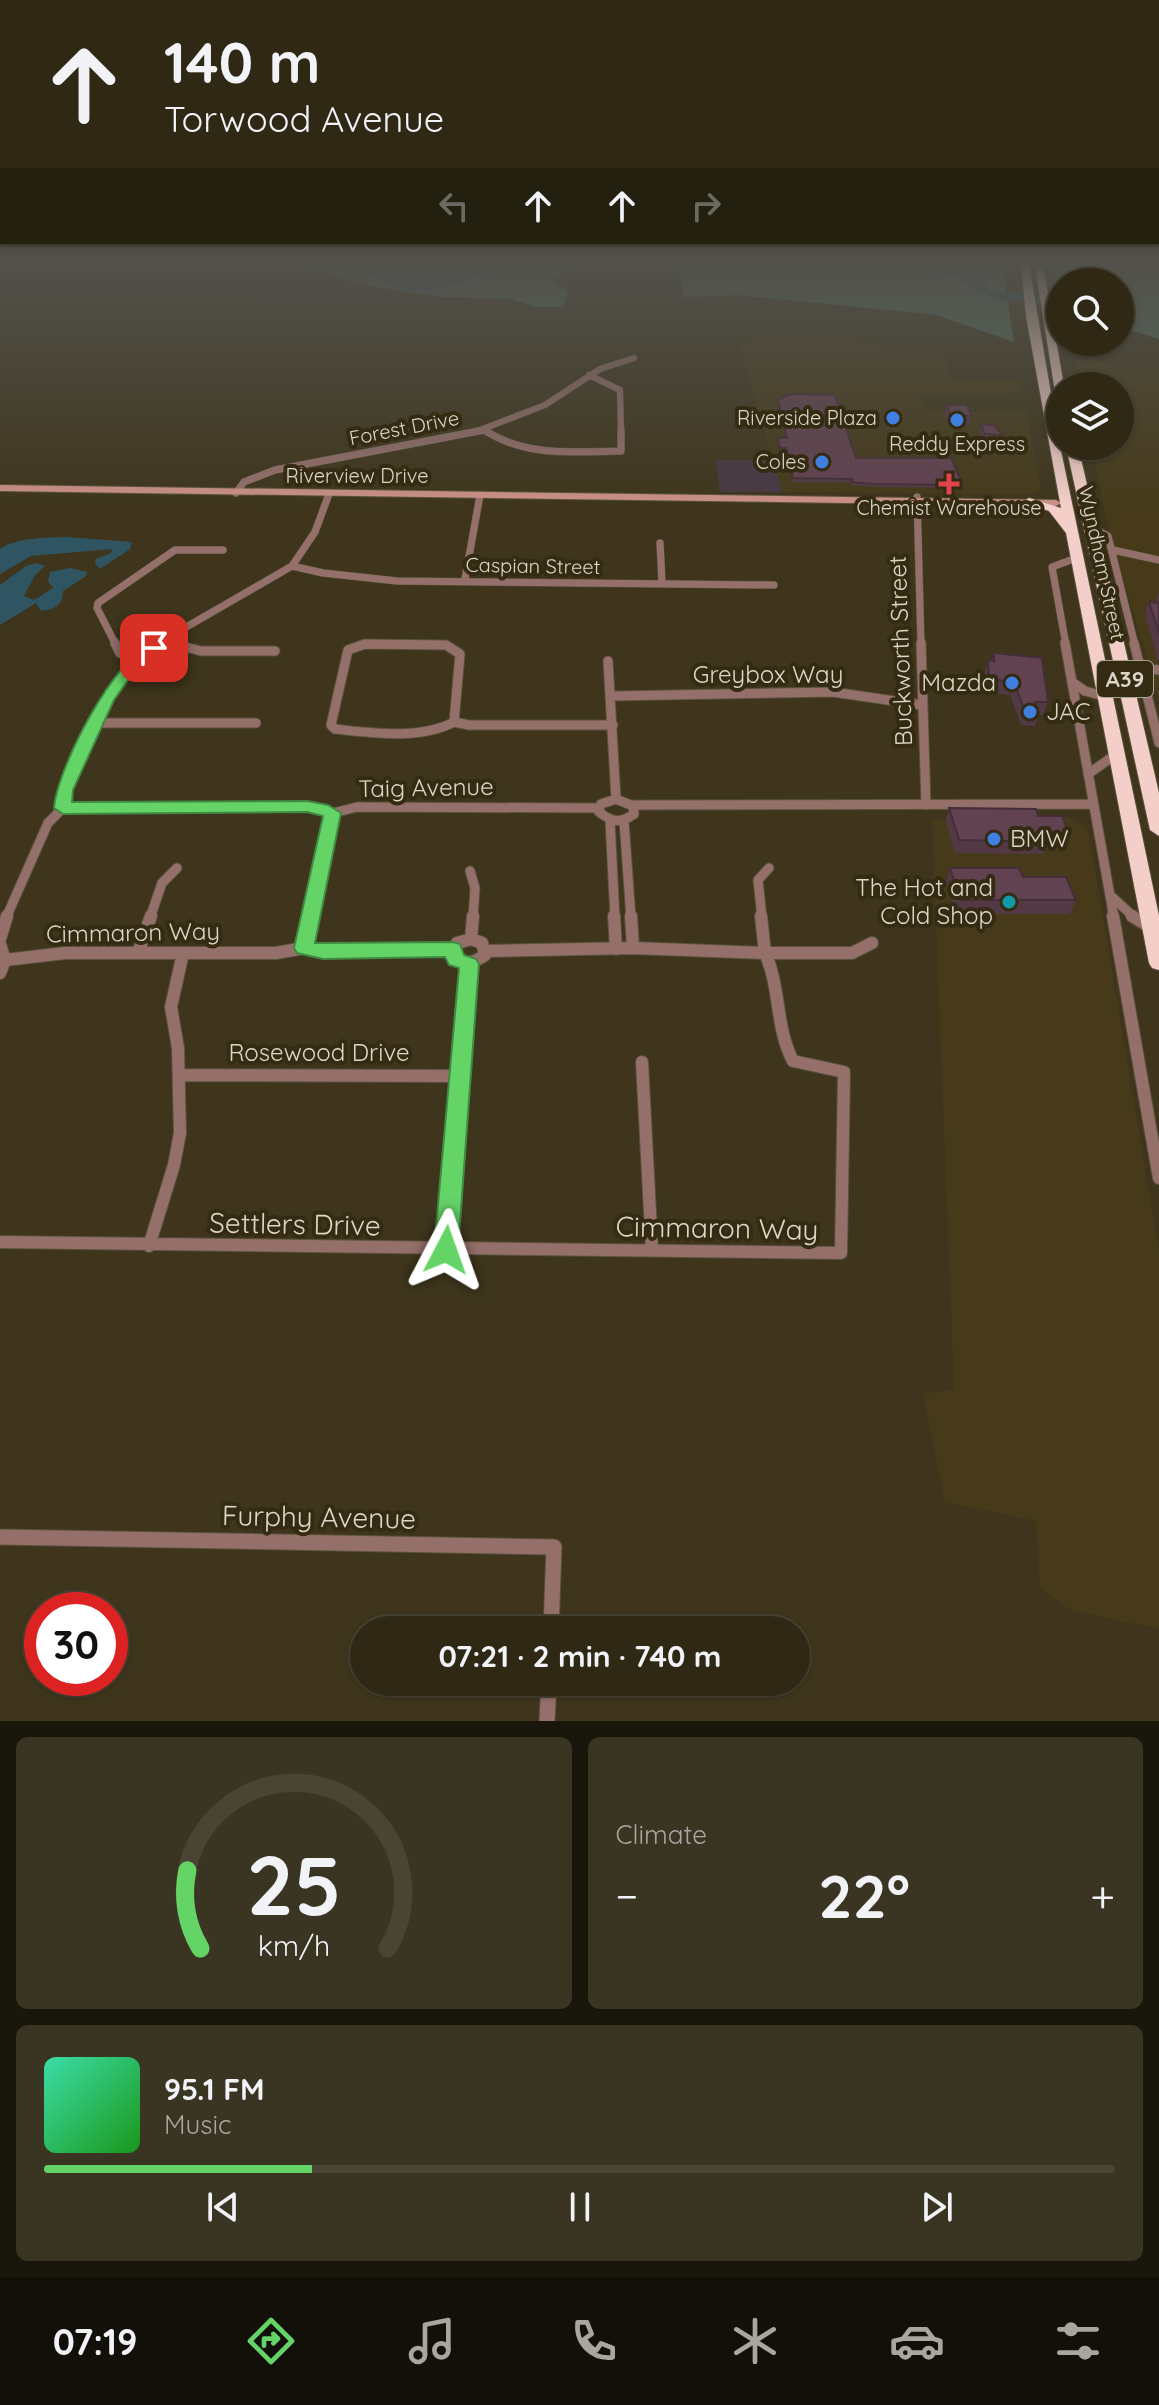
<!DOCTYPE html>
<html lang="en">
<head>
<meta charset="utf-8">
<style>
	:root { --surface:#2e2815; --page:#3a3422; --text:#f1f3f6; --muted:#a7a6a0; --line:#494434; --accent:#64d467 }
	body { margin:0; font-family:Quicksand,sans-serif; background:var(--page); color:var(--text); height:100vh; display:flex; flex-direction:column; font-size:30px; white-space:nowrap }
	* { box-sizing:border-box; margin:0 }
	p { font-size:26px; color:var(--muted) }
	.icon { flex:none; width:44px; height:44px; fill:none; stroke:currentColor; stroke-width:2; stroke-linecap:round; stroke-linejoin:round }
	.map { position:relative; height:1721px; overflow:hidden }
	.details { display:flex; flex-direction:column; gap:16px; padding:16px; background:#19160c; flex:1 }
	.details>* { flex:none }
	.banner { position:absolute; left:0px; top:0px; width:1160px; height:244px; box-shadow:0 2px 6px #0004,0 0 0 2px var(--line); background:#2e2815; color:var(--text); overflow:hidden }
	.buttons { position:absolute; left:1046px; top:268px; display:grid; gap:16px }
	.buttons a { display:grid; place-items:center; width:88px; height:88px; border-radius:50%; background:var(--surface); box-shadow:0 2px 6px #0004,0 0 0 2px var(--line); font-size:40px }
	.speed { position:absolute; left:24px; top:1592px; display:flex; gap:16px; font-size:40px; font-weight:700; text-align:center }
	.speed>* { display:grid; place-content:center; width:104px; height:104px; border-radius:50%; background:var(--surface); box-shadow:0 2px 6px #0004,0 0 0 2px var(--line); line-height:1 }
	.speed .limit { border:12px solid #d22; background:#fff; color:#111 }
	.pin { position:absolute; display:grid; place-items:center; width:68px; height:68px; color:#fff; margin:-34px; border-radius:16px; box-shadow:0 4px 12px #0006 }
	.me { position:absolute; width:88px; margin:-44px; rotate:4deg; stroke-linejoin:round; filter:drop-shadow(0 0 6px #0008) }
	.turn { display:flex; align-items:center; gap:28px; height:168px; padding:0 32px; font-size:36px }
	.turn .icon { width:104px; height:104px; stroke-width:2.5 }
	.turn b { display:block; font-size:56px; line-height:68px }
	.lanes { display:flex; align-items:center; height:76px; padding:0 32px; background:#0003; justify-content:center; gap:40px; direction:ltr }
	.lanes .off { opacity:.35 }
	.big { font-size:60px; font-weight:700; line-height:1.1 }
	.details .card { flex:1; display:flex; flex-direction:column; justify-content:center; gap:12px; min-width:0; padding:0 28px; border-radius:12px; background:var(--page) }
	.details .dial { align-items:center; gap:0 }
	.dial svg { height:208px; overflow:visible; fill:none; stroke:var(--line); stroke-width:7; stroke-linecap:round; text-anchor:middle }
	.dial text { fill:var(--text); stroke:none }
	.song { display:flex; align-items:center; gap:24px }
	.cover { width:96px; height:96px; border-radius:12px; background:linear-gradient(135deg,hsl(160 70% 55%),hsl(120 70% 35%)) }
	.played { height:8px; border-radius:4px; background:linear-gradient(90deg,var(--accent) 25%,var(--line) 25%) }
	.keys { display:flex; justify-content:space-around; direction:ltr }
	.heat { display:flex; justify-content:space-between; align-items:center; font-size:44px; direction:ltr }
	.details .tiles { flex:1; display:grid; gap:16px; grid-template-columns:1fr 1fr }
	.card:last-child { grid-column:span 2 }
	.trip { position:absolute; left:350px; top:1616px; width:460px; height:80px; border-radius:40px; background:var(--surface); box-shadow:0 2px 6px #0004,0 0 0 2px var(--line); font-weight:700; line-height:80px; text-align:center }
	.dock { display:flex; height:128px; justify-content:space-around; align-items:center; background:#121008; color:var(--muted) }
	.dock .icon { width:56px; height:56px }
	.dock .active { color:var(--accent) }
	.dock b { font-size:36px; color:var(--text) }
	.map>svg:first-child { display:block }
	.built { fill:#463a1a }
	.education { fill:#483844 }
	.forest { fill:#527362 }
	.water { fill:#305562 }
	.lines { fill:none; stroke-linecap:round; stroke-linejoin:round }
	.street-far4-casing { stroke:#5a523b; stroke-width:7 }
	.street-far3-casing { stroke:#5a523b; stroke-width:8 }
	.street-far2-casing { stroke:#5a523b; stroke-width:11 }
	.street-far1-casing { stroke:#5a523b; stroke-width:14 }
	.street-casing { stroke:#5a523b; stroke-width:17 }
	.secondary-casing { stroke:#5a523b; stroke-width:2 }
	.highway-casing { stroke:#5a523b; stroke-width:2 }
	.street-far4 { stroke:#95706b; stroke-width:6 }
	.street-far3 { stroke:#95706b; stroke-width:7 }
	.street-far2 { stroke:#95706b; stroke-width:9 }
	.street-far1 { stroke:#95706b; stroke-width:12 }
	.street { stroke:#95706b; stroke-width:15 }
	.secondary { fill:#ca9087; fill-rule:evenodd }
	.highway { fill:#f4cfc9; fill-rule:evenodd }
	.wall { fill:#533945 }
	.building { fill:#614250; stroke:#442e38; stroke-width:2 }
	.route { fill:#64d467; stroke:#418a43; stroke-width:2 }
	.shop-dot { fill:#3f7fe0; stroke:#342b12; stroke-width:3 }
	.health-dot { fill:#e0444e; stroke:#342b12; stroke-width:3 }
	.culture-dot { fill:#0f9aa8; stroke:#342b12; stroke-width:3 }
	.labels { text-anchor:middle; stroke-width:8; stroke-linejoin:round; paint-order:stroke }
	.far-poi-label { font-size:20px; fill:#dbd6c7; stroke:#342b12; text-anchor:end }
	.far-street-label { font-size:20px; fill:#dbd6c7; stroke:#342b12 }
	.shield { fill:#342b12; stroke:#a9a391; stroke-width:2 }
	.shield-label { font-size:22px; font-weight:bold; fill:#dbd6c7 }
	.street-label { font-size:24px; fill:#dbd6c7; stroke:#342b12 }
	.poi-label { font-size:24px; fill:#dbd6c7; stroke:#342b12; text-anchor:end }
	.near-street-label { font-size:28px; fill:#dbd6c7; stroke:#342b12 }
</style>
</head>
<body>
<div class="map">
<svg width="1159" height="1721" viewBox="0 0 1159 1721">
	<rect width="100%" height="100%" fill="#3e351c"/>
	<path class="built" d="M830,336L948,358L952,380H1021L1023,393L917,394L925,411L1027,412L1041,490L1033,494L782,492L738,341Z
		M1076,359L1159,367V701L1107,523L1092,446H1120V386H1081Z
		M1068,818L1087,827L1092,851L1159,1250V1629L1070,1610L1040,1588L1036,1521L945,1502L923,1394L954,1389L932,819Z"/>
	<path class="education" d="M716,460H773L782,492H720Z"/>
	<path class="forest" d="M316,265H566L552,279L568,292L563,307H535L511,299L441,297L382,288L312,270Z
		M678,265H1002L1014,342L936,315L738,295L684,297Z
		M1052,265L1159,275V339L1120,327V282H1060V315Z"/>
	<path class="water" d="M352,265H377L406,278L427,280L478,265H505C468,280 433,300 391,285C377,280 365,271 352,265Z
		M905,265H959L978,275L991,290L1060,299V307L998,300L979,292L959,278Z
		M66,537L132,542L130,549L100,569L95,563L96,559L111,553L112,549L31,556L0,574V549C18,537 45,538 66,537Z
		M37,563L45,566L35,575L24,596L34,600L53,588L48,581L50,572L70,568L87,572L86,576L63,591C63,606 54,609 41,611L36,603L0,625V585L26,566Z"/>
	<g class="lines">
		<g class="street-far4-casing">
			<path id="street-far4" d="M1109,265L1159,270
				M589,375L620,390L621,432
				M484,430L487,432
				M475,432L545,405L600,369L634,358"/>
		</g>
		<g class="street-far3-casing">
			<path id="street-far3" d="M484,430C526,457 573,452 621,451V430
				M236,493L244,482L275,470L484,430
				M917,497L921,645
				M1091,527L1108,536L1135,645
				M660,543L662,582
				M1113,550L1159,560
				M292,566L323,573L397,581L774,585
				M465,579L480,495
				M167,642L177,645
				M116,645L97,608L98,603L175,550H223
				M162,645L176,633L292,566L315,532L329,494
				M363,645H428
				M1066,645L1052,567L1079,557"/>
		</g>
		<g class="street-far2-casing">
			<path id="street-far2" d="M115,643L120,653L140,659
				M170,643L201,651H275
				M921,643L926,805
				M1065,643L1114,918
				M1134,643L1159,743
				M365,644L446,645L460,654L454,722C420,740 372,733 335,729L331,725L348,650Z
				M608,661L616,799
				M1141,668L1159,670
				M1072,682L1085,691L1107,697
				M612,696L833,692L922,705
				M454,722L469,725H613
				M94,723H256
				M1088,774L1118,753
				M616,799L633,806L634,814C620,824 612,822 599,812L601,804Z
				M632,805L1093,804
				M63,808L307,807L333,813L357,807L599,808
				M63,808C57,778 108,692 130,669C140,659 153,651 165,643
				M610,821L615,918
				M624,821L631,918
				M470,871L475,888L473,918
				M1111,896L1135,918
				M6,918L48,823L63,808
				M150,918L162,883L177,868
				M310,918L333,813
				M762,918L758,880L769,868"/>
		</g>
		<g class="street-far1-casing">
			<path id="street-far1" d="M614,916L616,949
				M631,916L633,948
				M761,916L765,953H852L872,943
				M1113,916L1159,1178
				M1132,916L1145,924L1159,926
				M0,939L7,916
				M471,939L473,916
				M471,939L482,943L485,955C474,963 464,966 453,957L457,943Z
				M0,944L5,960L0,973
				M304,948L311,916
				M138,953L151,916
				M5,960L65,953H276L304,948L323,952L453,949
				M642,1062L652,1250
				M180,1075L458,1076
				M0,1242L841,1253L844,1072L793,1061C775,1027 781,988 765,953L633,948L486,951
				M149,1246L174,1165L180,1133L178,1048L171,1007L183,953
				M446,1250L469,964"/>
		</g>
		<g class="street-casing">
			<path id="street" d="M0,1537L554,1547L551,1630
				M547,1721L549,1682"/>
		</g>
		<g class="secondary-casing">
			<path id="secondary" d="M0,485L1056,500L1061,503L1056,506L0,491Z"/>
		</g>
		<g class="highway-casing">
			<path id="highway" d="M1021,265H1029L1060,446L1159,916V970L1152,968L1149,963L1066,533L1049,511L1023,502L1029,498L1061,508L1026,316Z
				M1035,265H1043L1064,386H1060V395L1055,392Z
				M1066,446H1078L1159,793V836L1150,830Z"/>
		</g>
		<use href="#street-far4" class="street-far4"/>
		<use href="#street-far3" class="street-far3"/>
		<use href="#street-far2" class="street-far2"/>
		<use href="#street-far1" class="street-far1"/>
		<use href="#street" class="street"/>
		<use href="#secondary" class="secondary"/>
		<use href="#highway" class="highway"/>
	</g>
	<path class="wall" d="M778,400L856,458L963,485L962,488L872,487L852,485L851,482H793L786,451H780L778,441V438H786Z
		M946,405L972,416L970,425L949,424L944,414Z
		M980,424L1002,435L1000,441H983L979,430Z
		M1159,593V663L1145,615L1149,602L1155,603Z
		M994,653L1048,702L1043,715H1038L1035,726L1021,725L1010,695L985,692V673L988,660L992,661Z
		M949,808L1038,816L1070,836L1066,849H1045L1043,854L955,853L946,821Z
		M950,868L1023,877L1076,900L1070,914H956L946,882Z"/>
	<path class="building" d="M790,394L835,395L856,458H951L963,485L873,484L852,482V479L793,478L786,448H780L778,438H787L778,400Z
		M946,405H967L972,416H951Z
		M980,424L994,425L1002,435L985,434Z
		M1149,602L1159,603V633Z
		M994,653L1042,658L1048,702H1035L1039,713L1025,712L1014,682L989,679L988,660L994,661Z
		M949,808L1036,809L1038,816H1062L1070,836H1046L1048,842L959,840Z
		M950,868H1019L1023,877H1066L1076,900H960Z"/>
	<linearGradient id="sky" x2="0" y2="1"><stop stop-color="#221d0f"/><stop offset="0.52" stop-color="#52514b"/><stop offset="1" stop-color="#52514b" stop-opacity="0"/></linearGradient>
	<rect width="1159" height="506" fill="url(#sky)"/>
	<path class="route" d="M154,643L159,645V651L131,676L114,700L73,790L72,802L307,801L328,805L341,813L315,943L453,942L460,944L464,955L476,959L479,964L458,1250L455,1258L446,1261L438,1258L434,1250L459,968L449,965L445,957L323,959L297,953L294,948L323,816L307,812L63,814L54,808C57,769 114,656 154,643Z"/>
	<g class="shop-dot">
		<circle cx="893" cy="418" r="8"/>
		<circle cx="957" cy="420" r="8"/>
		<circle cx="822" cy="462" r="8"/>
		<circle cx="1012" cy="683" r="8"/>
		<circle cx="1030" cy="712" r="8"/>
		<circle cx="994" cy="839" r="8"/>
	</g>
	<path class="health-dot" d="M945 472h8v8h8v8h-8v8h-8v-8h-8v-8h8z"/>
	<circle class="culture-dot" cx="1009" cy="902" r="8"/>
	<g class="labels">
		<g class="far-poi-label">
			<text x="877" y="425">Riverside Plaza</text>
			<text x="957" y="451" text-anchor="middle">Reddy Express</text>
			<text x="806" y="469">Coles</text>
			<text x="949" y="515" text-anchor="middle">Chemist Warehouse</text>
		</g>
		<g class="far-street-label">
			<text transform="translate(404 428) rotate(-11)" y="7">Forest Drive</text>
			<text x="357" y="483">Riverview Drive</text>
			<text transform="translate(1102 563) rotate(78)" y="7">Wyndham Street</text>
			<text transform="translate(533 566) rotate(1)" y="7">Caspian Street</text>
		</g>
		<rect class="shield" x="1097" y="661" width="56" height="36" rx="6"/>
		<g class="shield-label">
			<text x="1125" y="687">A39</text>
		</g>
		<g class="street-label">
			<text transform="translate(901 651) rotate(-92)" y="8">Buckworth Street</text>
			<text x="768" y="683">Greybox Way</text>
			<text transform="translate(426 788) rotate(-1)" y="8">Taig Avenue</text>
			<text transform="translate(133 933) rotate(-1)" y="8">Cimmaron Way</text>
			<text x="319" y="1061">Rosewood Drive</text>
		</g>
		<g class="poi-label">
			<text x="996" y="691">Mazda</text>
			<text x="1046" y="720" text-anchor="start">JAC</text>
			<text x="1010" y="847" text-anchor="start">BMW</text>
			<text x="993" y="896">The Hot and<tspan x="993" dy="28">Cold Shop</tspan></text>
		</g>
		<g class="near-street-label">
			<text transform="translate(295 1224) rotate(1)" y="10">Settlers Drive</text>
			<text transform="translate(717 1228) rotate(1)" y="10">Cimmaron Way</text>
			<text transform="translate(319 1517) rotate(1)" y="10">Furphy Avenue</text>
		</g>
	</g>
</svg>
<div class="buttons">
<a><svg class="icon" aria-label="search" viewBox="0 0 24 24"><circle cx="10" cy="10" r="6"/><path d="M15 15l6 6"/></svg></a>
<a><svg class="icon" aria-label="layers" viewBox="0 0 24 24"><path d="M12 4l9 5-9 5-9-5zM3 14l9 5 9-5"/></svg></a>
</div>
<div class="speed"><div class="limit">30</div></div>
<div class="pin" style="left:154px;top:648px;background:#d93025"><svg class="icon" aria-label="arrive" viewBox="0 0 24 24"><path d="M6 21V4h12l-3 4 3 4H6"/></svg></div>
<svg class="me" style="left:446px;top:1250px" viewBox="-20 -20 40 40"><path d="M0-17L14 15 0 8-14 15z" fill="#64d467" stroke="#fff" stroke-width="4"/></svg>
<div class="trip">07:21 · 2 min · 740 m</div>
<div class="banner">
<div class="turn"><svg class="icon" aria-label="ahead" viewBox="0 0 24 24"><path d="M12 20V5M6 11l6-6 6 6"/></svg><div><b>140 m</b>Torwood Avenue</div></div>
<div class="lanes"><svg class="icon off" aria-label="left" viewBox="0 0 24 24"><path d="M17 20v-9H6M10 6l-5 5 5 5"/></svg><svg class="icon" aria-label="ahead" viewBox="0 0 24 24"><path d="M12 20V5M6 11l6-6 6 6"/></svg><svg class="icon" aria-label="ahead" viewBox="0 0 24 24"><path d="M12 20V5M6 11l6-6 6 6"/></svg><svg class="icon off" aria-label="right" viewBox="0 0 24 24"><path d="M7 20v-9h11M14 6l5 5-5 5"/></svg></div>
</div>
</div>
<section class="details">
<div class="tiles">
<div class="card dial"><svg viewBox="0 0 100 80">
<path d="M14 69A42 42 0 1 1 86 69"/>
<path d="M14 69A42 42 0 0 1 9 39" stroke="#64d467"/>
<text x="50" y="56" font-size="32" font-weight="700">25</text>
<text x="50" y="72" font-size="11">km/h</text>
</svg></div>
<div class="card"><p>Climate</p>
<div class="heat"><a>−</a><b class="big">22°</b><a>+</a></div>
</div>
<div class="card">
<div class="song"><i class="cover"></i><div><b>95.1 FM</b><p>Music</p></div></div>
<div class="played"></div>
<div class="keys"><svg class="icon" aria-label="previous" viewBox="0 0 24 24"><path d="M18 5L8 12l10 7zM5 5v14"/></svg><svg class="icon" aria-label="pause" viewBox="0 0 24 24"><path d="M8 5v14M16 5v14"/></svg><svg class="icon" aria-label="next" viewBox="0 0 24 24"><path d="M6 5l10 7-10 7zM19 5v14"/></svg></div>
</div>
</div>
</section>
<nav class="dock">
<b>07:19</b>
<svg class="icon active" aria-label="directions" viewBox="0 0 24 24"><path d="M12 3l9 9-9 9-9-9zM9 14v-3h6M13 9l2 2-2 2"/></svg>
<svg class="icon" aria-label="music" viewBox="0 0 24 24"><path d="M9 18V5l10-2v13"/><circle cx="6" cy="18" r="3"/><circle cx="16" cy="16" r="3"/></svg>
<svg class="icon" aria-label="phone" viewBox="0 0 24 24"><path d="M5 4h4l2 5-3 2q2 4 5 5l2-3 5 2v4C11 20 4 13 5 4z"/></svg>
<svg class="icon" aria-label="climate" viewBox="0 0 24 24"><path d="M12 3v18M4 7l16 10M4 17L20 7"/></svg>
<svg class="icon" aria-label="car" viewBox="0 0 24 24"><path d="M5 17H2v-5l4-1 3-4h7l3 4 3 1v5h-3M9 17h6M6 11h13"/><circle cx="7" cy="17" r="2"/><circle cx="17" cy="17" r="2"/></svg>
<svg class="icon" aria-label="filters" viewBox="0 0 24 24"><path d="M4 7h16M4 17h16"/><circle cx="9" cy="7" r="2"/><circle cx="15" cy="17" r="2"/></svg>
</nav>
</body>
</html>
